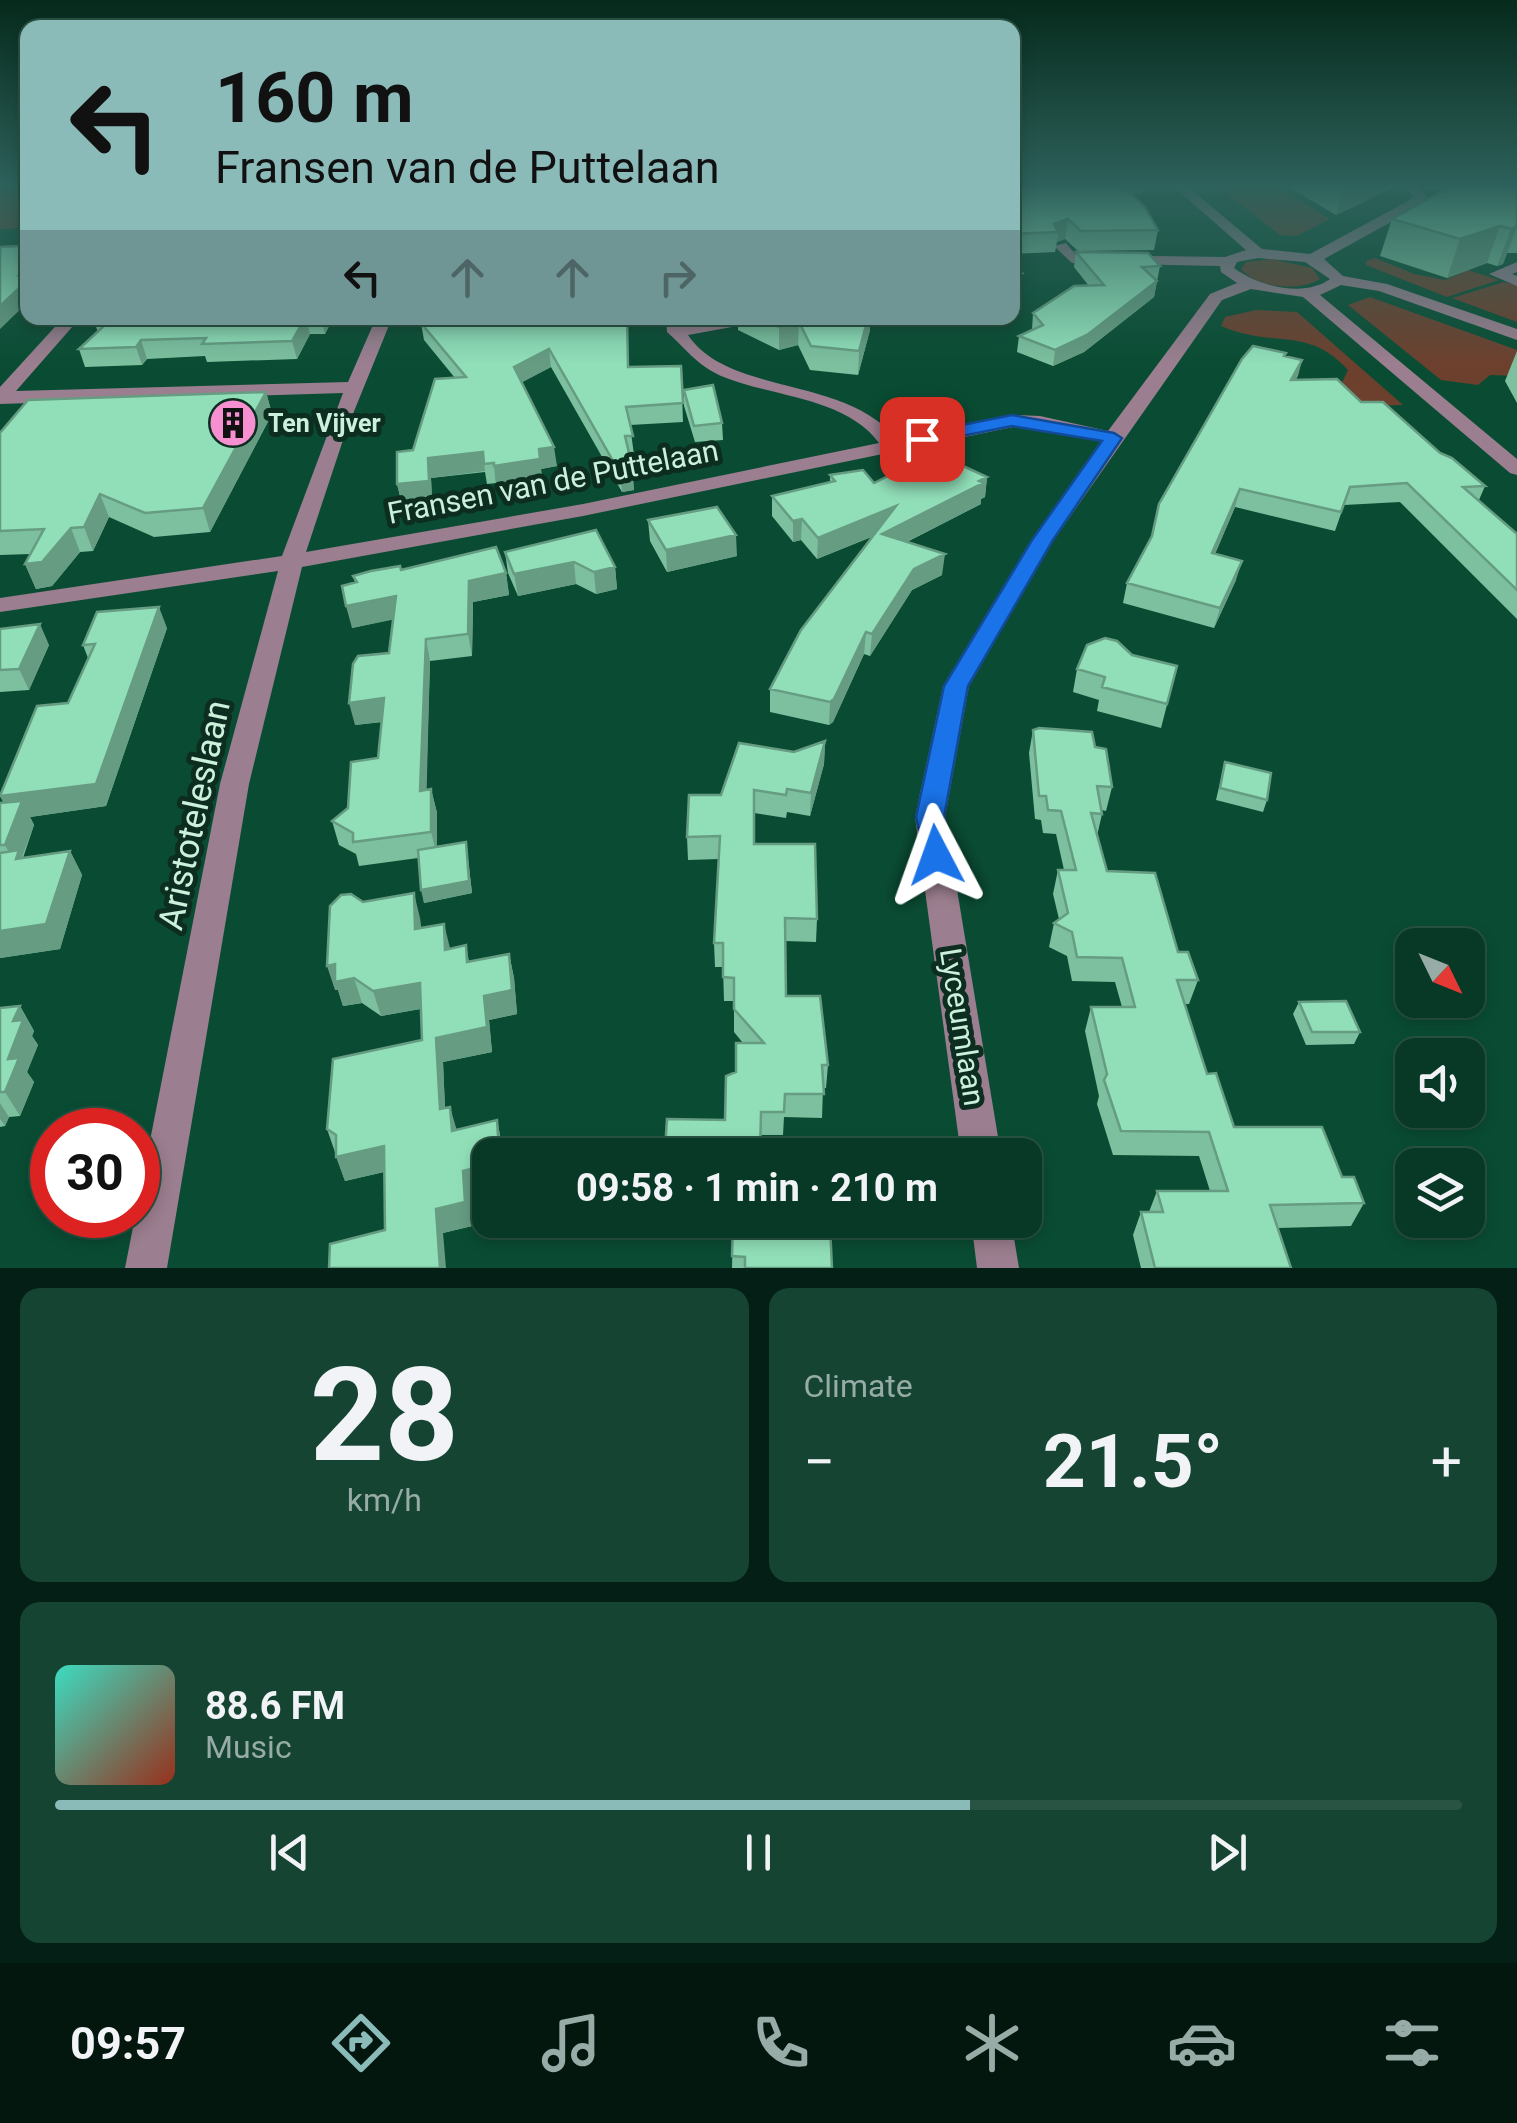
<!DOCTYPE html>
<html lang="en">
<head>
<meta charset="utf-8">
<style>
	:root { --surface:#083926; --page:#164432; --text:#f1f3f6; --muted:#98aca7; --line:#295343; --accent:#8bbbb9 }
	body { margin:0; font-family:Roboto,sans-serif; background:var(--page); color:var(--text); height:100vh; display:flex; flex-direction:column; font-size:38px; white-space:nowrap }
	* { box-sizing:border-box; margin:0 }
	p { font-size:32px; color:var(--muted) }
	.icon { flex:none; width:55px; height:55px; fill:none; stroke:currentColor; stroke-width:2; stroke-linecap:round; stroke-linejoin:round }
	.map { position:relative; height:1268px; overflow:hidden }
	.drawer { display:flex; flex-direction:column; gap:20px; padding:20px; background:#041f15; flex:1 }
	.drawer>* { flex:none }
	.banner { position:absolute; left:20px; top:20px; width:1000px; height:305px; border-radius:20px; box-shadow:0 5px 15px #0003,0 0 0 2px var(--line); background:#8bbbb9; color:#111; overflow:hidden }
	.needle { width:65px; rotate:133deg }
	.controls { position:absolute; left:1395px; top:928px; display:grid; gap:20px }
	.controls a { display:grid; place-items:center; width:90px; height:90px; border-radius:20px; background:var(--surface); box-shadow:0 5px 15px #0003,0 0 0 2px var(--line); font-size:50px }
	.speed { position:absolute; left:30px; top:1108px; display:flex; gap:20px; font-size:50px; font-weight:700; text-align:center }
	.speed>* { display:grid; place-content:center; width:130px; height:130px; border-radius:50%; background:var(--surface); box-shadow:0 5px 15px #0003,0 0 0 2px var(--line); line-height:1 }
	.speed .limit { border:15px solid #d22; background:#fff; color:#111 }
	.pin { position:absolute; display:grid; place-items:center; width:85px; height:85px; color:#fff; margin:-42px; border-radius:20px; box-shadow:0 5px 15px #0006 }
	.me { position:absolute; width:110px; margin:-55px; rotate:356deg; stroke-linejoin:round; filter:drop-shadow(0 0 8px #0008) }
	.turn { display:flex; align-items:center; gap:35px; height:210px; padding:0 30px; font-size:45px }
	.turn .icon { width:130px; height:130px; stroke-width:2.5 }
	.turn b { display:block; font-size:70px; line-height:85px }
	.lanes { display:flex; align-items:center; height:95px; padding:0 30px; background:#0003; justify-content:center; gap:50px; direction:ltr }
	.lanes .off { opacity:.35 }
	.big { font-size:75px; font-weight:700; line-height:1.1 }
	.drawer .card { flex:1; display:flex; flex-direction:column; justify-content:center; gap:15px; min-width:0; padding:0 35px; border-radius:20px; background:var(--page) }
	.drawer .dial { align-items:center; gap:0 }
	.dial b { font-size:130px; line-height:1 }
	.song { display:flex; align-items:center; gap:30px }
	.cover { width:120px; height:120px; border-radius:15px; background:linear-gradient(135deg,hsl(170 70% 55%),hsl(10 70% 35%)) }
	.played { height:10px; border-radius:5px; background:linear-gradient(90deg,var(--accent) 65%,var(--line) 65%) }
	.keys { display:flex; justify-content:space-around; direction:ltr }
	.heat { display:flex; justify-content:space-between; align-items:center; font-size:55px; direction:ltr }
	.drawer .tiles { flex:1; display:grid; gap:20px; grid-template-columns:1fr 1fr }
	.card:last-child { grid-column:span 2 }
	.trip { position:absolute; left:472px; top:1138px; width:570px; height:100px; border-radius:20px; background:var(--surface); box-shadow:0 5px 15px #0003,0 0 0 2px var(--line); font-weight:700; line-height:100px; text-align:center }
	.tab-bar { display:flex; height:160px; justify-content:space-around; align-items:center; background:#03170f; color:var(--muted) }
	.tab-bar .icon { width:70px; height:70px }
	.tab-bar .current { color:var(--accent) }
	.tab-bar b { font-size:45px; color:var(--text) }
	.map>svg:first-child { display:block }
	.green { fill:#6d402e }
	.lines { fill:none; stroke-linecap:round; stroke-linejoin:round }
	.minor { fill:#9b7e8f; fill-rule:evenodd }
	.wall { fill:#7dc09f }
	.shaded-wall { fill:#669c82 }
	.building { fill:#91dfb9; stroke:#669c82; stroke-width:2.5 }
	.route { fill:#1a73e8; stroke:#114b97; stroke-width:2.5 }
	.labels { text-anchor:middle; stroke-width:10; stroke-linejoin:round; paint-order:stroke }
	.far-poi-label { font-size:25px; font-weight:bold; fill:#cbf1dd; stroke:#0c2d1f; text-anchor:start }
	.street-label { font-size:30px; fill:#cbf1dd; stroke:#0c2d1f }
	.near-street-label { font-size:35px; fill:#cbf1dd; stroke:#0c2d1f }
</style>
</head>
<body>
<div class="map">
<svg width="1517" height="1268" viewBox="0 0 1517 1268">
	<rect width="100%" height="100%" fill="#0a4c33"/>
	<path class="green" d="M0,186H27V228L0,229Z
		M1217,186H1277L1330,219L1297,236L1280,235Z
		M1375,258L1414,274L1445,280L1468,270L1499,280L1447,297L1366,265V261Z
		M1272,259L1312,268L1320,279C1299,292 1258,288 1241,269L1246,262Z
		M1504,282L1517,285V322L1452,298Z
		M1370,297L1517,350V376L1490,375L1478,385L1441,380L1348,305Z
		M1256,310L1297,312L1403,405L1362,406L1340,387L1348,370C1307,325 1274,349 1221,326L1225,317Z"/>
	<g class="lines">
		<path class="minor" d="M1141,186L1146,190L1140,194L1092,195L1086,191L1092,187Z
			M1173,186H1187L1262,249L1310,254L1408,201L1413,197L1406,186H1419L1427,197L1418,207L1324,259L1343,276L1387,284L1517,329V340L1379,291L1341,285L1320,295L1517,459V475L1510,473L1303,297L1251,289L1222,300L1053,541L969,686L945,817L1001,1155H961L915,817L943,686L1031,541L1101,441L1040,428L1013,427L583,516L302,567L249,784L167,1268H125L220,784L278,571L0,612V598L282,556L343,393L0,404V387L63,318H80L16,391L348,382L376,318H392L346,431L306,552L583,504L879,443C845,397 771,397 721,376C697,365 685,348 667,332L666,318H682L685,325L729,318H762L754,323L688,335C729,396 844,375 897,439L1013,415L1040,416L1108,431L1210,294L1237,283L1221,272L1220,266L1072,263L1054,246L1066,243L1076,255L1225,257L1246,250ZM1258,258L1305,262L1330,279C1304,298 1258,286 1234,268L1237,262Z
			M1517,262V272L1512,274L1517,276V286L1489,274Z
			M971,1220H1011L1019,1268H977Z"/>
	</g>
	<path class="wall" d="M1012,186L1158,230L1154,250L1078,251L1065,239L1057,242L1055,252L1012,254Z
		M1287,186H1397L1336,215Z
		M1423,186H1517V253H1507L1503,264L1497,266L1487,263L1447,278L1380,256L1392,219L1445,190L1426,189Z
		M1076,252L1160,266L1154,297L1084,352L1053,366L1017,352L1019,336L1032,330L1033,313L1089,286L1074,267Z
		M1012,261L1022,273L1019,295H1012Z
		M101,318H333L325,334H310L297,359L207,362L205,356L147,359L142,365L85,367L79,349L98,332L95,324Z
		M738,318H870V330L858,375L810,370L798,345L779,350L738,330Z
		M421,323L629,367L681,366L683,422L630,425L634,455H629L634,490L622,492L551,367L522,382L557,466L541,469L542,478L496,486V483L487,484L485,472L431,478L432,500L402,504L397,484L413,450L455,378L424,340Z
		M1517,351V403L1505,381Z
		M1285,356L1302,360L1296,380L1361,402L1440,453L1485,486L1479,500L1517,534V619L1400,502L1344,505L1335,531L1235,507L1215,554L1236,580L1214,628L1123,603L1127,583Z
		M684,390L722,423L723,440L695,442L684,406Z
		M266,392L272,414L210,532L154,537L109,517L93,551L80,552L52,586L36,589L25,564L31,554L0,555V433Z
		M830,475L874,483L987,477L985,497L981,499V504L907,542L942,575L912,590L870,656L864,654L833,722L829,725L770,712V689L874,536L817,559L801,540L793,542L772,516V496L830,483Z
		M648,520L737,556L667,572L650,541Z
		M505,552L615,567L617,589L596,594L576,584L518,596L508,573Z
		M401,570L506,573L509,595L473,602L472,656L430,661L426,790L431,789L437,813V846L466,842L472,893L424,903L418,858L359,866L356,854L339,845L332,821L348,808L378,758L382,722L355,725L389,653L393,619L352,628L355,583L353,576Z
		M167,628L106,806L30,817L34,825L23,858L70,851L82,875L60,949L0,958V803H4L0,796L68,703L88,658L83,645Z
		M0,629L49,645L29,690L0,692Z
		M1132,655L1177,666L1161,728L1097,711L1099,700L1073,692L1077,669Z
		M1033,730L1095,747L1112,787L1106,811L1102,810V814L1097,836L1107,871L1178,952L1198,980L1189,1004H1185L1207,1074L1234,1127L1342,1177L1364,1203L1351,1226L1278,1228L1291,1268H1141L1133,1235L1141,1212H1149L1157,1191H1210L1199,1156L1113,1155L1097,1104L1099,1096L1085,1031L1091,1007H1122L1115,982L1072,981L1067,956L1049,947L1054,923L1059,919L1053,894L1058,870H1064L1056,834L1043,833L1041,820L1035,819L1029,753Z
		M825,741L824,764L810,816L787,812L786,818L754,813V844L817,919L816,942L785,941L786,996L828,1065L826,1088H823L822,1118L784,1117L783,1135H761L760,1155H665V1150L725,1120L743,1043L734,1032V1001H724L723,967H715L714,943L719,859L688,860L687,837L721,795L794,752Z
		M1225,762L1267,800L1263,812L1216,800Z
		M363,902L420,918L421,928L450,949L466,945L469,962L509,954L514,978L517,1014L489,1020L492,1052L443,1062L445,1108L457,1130L497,1120L502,1145L503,1155H490L470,1195L472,1226L443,1233L385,1230L384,1172L345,1181L327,1129L422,1040L420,1009L381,1016L362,1003L343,1006L338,990H335Z
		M1299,1002L1360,1032L1354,1044L1306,1045L1293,1014Z
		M20,1006L34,1031L32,1036L38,1045L27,1072L34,1082L20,1116L9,1117L5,1126L0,1127V1008Z
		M712,1220H783V1225L832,1268H732L733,1228H712Z"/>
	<path class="shaded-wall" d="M1344,186H1397L1336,215Z
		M1068,219L1065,239L1057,242L1058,232L1054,224Z
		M1500,226L1487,263L1447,278L1460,239Z
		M1517,227L1503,264L1497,266L1511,229Z
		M28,266V302L0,329V306L19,275Z
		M1157,281L1154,297L1084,352L1053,366L1055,350Z
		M306,318L310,334L297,359L292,341Z
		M321,318H333L325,334Z
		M868,318H870V330L858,375L859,351Z
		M799,322L798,345L779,350V327Z
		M141,340L147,359L142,365L136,347Z
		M549,349L551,367L517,385L514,367Z
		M1302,360L1298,376L1286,397L1291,380Z
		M266,392L272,414L210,532L203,508Z
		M554,447L557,466L541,469L539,449Z
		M483,452L485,471L431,478L432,500L402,504L397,484L428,458Z
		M540,459L542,478L496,486L494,466Z
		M633,470L634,490L622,492L620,473Z
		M987,477L985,497L981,499V504L881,555L882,534Z
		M1240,489L1235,507L1207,573L1212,553Z
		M100,494L109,517L93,551L84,527Z
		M896,506L895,527L817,559L818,538Z
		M802,519L801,540L793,542V521Z
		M71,528L80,552L52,586L36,589L25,564Z
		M736,535L737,556L667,572L666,550Z
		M945,554L942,575L912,590L870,656L872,634L914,569Z
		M1242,561L1236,580L1214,628L1220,608Z
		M574,562L576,584L518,596L514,574Z
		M615,567L617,589L596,594L594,572Z
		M506,573L509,595L473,602L472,656L468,634L469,581Z
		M396,596L401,618L352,628L346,606Z
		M159,607L167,628L106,806L30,817L34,825L22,857L32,875L18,869L5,845L12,819L0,796Z
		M40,624L49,645L29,690L19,669Z
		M866,632L864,654L833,722L829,725L830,702Z
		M426,639L430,661L426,814L420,791Z
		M384,698L390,721L355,725L349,703Z
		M825,741L824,764L810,816L811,793Z
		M431,789L437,813V855L431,832Z
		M466,842L472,893L424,903L421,890Z
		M70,851L82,875L60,949L0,958V931Z
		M414,893L420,918L421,953L415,929Z
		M444,924L450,948L445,950Z
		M509,954L514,978L517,1014L489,1020L492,1052L443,1062L446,1134L440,1109L436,1038L484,996Z
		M335,964L354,978L362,1003L343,1006L338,990H335L327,966Z
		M420,983L426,1008L381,1016L373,991Z
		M20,1006L34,1031L32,1036L38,1045L27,1072L34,1082L20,1116L5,1092L13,1021Z
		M0,1103L9,1117L5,1126L0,1119Z
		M450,1107L457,1131H452Z
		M497,1120L502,1145L503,1155H500L499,1151Z
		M384,1146L392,1170L345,1181L336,1157Z
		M490,1164V1190L470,1195L472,1226L443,1233L446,1268H440L436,1209L463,1171Z"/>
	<path class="building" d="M1012,186H1123L1145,207L1158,230L1081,231L1068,219L1054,224L1058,232L1012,234Z
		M1452,186H1517V226L1511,229L1500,226L1460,239L1392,219Z
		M28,238V266L19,275H28V280L0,306V247L19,246Z
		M1076,252L1148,253L1160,266L1142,267L1157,281L1087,335L1055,350L1019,336L1043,325L1033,313L1074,286L1104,285Z
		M1012,261L1022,273H1012Z
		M101,318H305L292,341L202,344L206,338L141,340L136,347L79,349L106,324H95Z
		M423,318H627L628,367L681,366L683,403L626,407L633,436H625L633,470L620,473L549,349L514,367L554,447L539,449L540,459L494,466V463L484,464L483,452L428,458L429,481L397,484V452L413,450L435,379L466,377L421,323Z
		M759,318H868L859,351L811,346L799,322L779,327Z
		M1253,346L1286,353L1284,356L1302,360L1291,380L1337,379L1361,402H1383L1440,453L1452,458L1485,486L1463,487L1517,534V590L1407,483L1350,487L1341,512L1240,489L1212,553L1242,561L1220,608L1127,583L1152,536L1159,504L1242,359Z
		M713,385L722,423L694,426L684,390Z
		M266,392L203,508L145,513L100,494L84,527L71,528L42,562L25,564L44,529L0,531V433L28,400Z
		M935,453L987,477L979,481L983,483L882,534L945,554L914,569L872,634L866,632L834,699L830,702L770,689L801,630L896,506L818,538L802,519L793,521L772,496L835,481L830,475L863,470L874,483Z
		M717,507L736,535L666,550L648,520Z
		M596,530L615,567L594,572L574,562L514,574L505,552Z
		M496,547L506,573L469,581L468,634L426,639L420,791L431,789V832L353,842V833L332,821L348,808L351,762L378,758L384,698L349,703L353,664L358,656L389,653L396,596L346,606L342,586L357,582L353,576L371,571L400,566L401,570Z
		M159,607L96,784L0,796L37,706L68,703L95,644L83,645L97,612Z
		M40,624L19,669L0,670V629Z
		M1105,638L1117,641L1132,655L1177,666L1167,704L1102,687L1105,677L1077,669L1087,645Z
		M1039,728L1092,732L1095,747L1106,749L1112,787L1097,786L1102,814L1091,813L1107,871L1155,873L1178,952H1188L1198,980H1177L1207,1074L1216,1073L1234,1127H1322L1342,1177H1354L1364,1203L1270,1205L1291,1268H1155L1141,1212H1163L1157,1191H1228L1209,1132L1121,1131L1104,1080L1107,1074L1091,1007H1135L1122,958L1077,957L1072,932L1054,923L1068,913L1058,870H1076L1061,811L1048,810L1046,796H1039L1033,730Z
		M825,741L811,793L787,789L786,795L754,790V844H815L817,919L785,918L786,996H820L828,1065H822L824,1094H785L784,1112H761L760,1155H713V1150H665L667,1119L725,1120L726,1076L736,1072V1043H764L734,1009V978L723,977V943H714L720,836L687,837L689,795H721L739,743L794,752Z
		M1225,762L1271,773L1267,800L1220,788Z
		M22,801L5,845H0V803Z
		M466,842L469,881L421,890L418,850Z
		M19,850L16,859L70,851L46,924L0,931V853Z
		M414,893L415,929L444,924L445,950L466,945L467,962L509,954L512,990L484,996L487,1027L436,1038L440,1109L450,1107L452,1131L497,1120L499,1151L493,1152L494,1155H490V1164L463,1171L465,1202L436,1209L440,1268H329L330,1244L385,1230L384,1146L336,1157V1135L327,1129L333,1059L422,1040L420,983L373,991L354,978L335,982V964L327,966L330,906L341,895L351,894L363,902Z
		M1346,1001L1360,1032H1312L1299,1002Z
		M20,1006L13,1021L23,1020L8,1059L19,1058L5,1092H0V1008Z
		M733,1220H783V1225L830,1226L832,1268H745V1257L732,1256Z"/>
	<linearGradient id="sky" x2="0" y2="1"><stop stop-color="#062a1c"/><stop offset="0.51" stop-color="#2d615b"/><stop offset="1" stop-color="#2d615b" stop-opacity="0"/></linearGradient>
	<rect width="1517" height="364" fill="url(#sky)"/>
	<path class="route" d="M1012,415L1114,433L1122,438L1053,540L968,686L944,817L950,855L946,862L936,865L926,862L916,817L944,686L1032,540L1102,441L1012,426L922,444L913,439L922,433Z"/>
	<defs>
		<g id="building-disc" transform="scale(2.5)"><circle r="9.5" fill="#f690d1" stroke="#0c2d1f"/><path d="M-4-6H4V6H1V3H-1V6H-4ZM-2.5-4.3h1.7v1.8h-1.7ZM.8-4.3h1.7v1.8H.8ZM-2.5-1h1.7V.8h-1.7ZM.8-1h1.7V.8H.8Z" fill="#111"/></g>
	</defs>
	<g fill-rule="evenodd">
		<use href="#building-disc" x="233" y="423"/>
	</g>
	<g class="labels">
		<g class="far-poi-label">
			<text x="268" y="432">Ten Vijver</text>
		</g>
		<g class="street-label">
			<text transform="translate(553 482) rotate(-11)" y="10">Fransen van de Puttelaan</text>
			<text transform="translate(962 1027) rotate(81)" y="10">Lyceumlaan</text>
		</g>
		<g class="near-street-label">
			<text transform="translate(194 815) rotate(-78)" y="12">Aristoteleslaan</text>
		</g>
	</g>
</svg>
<div class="controls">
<a><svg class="needle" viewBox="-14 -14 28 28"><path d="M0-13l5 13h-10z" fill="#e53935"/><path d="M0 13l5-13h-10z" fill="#98aca7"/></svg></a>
<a><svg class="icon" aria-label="sound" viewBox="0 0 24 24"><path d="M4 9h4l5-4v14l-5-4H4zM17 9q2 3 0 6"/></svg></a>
<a><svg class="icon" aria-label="layers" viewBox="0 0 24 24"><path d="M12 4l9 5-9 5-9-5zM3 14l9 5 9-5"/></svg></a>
</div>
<div class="speed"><div class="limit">30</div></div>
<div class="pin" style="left:922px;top:439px;background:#d93025"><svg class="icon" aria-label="arrive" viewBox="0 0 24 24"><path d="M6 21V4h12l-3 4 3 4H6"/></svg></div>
<svg class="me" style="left:936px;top:855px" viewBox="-20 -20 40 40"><path d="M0-17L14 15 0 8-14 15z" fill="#1a73e8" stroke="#fff" stroke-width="4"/></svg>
<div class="trip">09:58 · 1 min · 210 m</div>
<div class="banner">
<div class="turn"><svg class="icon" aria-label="left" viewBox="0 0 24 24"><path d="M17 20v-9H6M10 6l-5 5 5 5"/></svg><div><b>160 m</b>Fransen van de Puttelaan</div></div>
<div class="lanes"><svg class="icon" aria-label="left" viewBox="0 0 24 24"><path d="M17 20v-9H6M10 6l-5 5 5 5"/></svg><svg class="icon off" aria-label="ahead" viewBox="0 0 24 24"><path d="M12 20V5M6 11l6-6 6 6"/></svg><svg class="icon off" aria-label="ahead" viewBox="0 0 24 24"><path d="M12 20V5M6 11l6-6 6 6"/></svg><svg class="icon off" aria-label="right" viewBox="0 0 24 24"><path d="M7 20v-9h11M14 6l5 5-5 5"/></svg></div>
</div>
</div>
<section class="drawer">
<div class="tiles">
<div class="card dial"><b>28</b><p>km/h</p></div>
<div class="card"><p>Climate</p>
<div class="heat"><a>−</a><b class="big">21.5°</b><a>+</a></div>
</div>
<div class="card">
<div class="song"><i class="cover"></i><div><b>88.6 FM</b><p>Music</p></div></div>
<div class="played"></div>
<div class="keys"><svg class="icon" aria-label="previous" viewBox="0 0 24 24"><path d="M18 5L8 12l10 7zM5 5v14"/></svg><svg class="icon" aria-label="pause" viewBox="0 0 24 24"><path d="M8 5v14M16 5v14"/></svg><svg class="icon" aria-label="next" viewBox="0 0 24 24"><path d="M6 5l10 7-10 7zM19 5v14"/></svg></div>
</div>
</div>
</section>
<nav class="tab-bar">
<b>09:57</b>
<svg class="icon current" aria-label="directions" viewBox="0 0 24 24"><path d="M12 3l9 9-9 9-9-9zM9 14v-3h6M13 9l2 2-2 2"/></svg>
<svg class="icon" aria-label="music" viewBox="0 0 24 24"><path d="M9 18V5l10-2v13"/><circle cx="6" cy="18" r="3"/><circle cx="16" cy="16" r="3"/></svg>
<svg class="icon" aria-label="phone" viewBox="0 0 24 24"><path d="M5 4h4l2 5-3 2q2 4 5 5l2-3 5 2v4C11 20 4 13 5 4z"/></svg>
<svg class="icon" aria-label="climate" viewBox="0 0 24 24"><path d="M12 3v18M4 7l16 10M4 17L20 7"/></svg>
<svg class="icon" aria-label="car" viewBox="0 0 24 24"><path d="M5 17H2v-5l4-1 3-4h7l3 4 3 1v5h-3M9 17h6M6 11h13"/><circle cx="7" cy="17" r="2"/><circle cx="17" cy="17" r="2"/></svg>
<svg class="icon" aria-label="filters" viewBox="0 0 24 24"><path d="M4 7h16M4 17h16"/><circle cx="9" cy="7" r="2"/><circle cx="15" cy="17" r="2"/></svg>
</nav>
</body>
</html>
